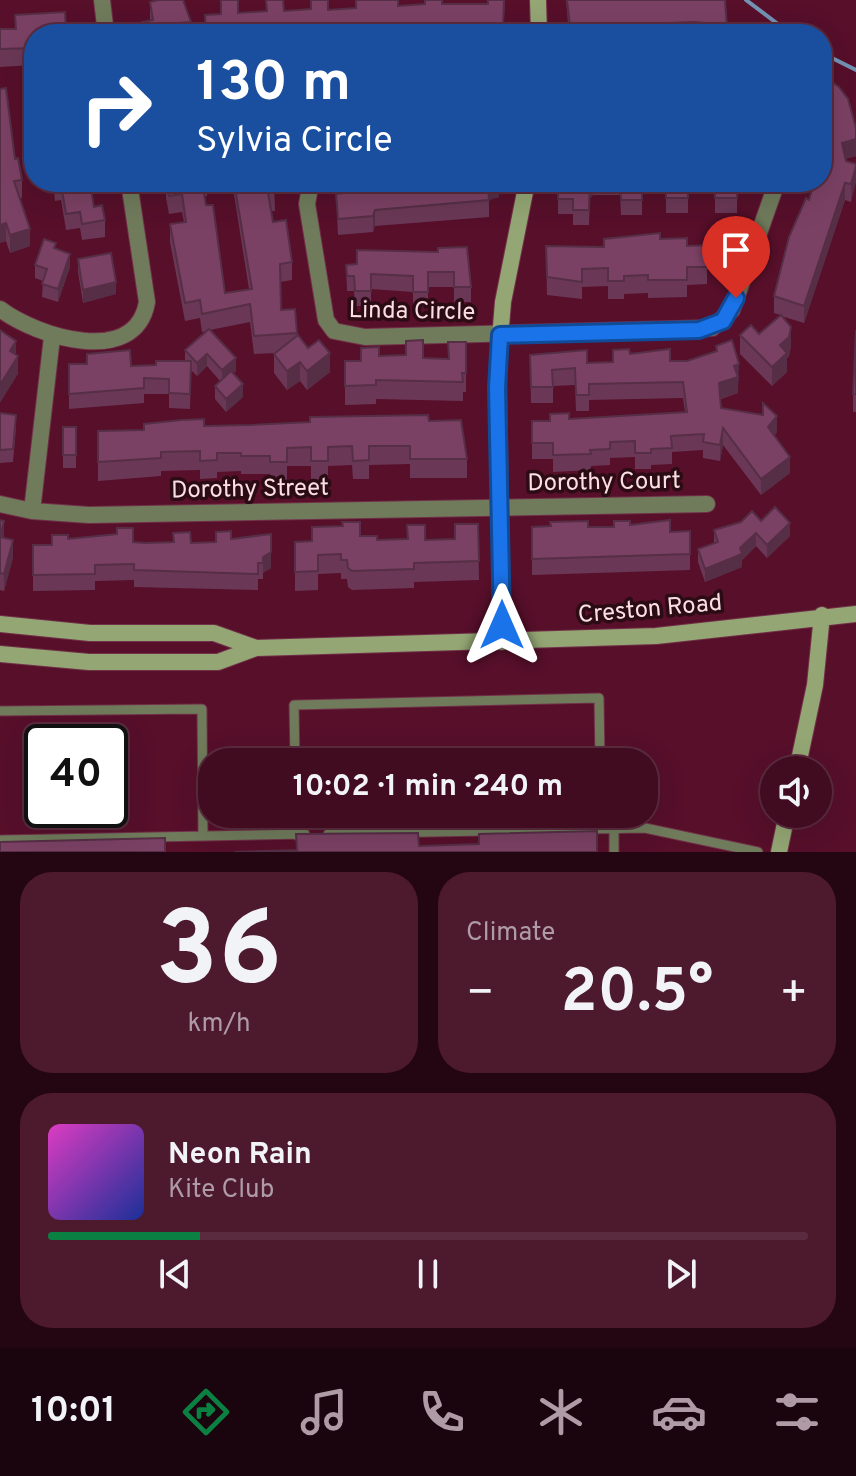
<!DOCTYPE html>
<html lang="en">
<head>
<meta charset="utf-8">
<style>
	:root { --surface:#410b20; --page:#4c192d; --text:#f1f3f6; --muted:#ae9ba5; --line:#5a2b3e; --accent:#0b8043 }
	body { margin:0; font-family:Overpass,sans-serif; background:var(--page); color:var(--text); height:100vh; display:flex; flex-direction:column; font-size:30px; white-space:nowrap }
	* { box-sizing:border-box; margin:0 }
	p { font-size:26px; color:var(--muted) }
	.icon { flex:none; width:44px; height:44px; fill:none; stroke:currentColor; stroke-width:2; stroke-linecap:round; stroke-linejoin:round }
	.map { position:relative; height:852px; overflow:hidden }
	.drawer { display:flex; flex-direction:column; gap:20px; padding:20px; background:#240612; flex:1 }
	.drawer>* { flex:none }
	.top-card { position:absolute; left:24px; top:24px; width:808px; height:168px; border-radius:32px; box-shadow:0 8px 32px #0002,0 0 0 2px var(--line); background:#1a4fa0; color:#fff; overflow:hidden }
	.controls { position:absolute; left:760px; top:756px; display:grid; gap:16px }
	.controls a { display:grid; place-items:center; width:72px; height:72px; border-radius:50%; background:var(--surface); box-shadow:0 8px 32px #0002,0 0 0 2px var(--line); font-size:40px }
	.speed { position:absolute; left:24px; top:724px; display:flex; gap:16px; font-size:40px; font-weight:700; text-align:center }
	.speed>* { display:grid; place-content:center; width:104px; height:104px; border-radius:50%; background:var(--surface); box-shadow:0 8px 32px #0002,0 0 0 2px var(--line); line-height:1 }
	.speed .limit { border:4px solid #111; border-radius:12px; background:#fff; color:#111 }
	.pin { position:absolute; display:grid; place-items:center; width:68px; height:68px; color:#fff; margin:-82px -34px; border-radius:50% 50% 50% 0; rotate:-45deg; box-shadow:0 0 8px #0007 }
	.pin .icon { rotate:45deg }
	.me { position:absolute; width:88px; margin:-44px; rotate:0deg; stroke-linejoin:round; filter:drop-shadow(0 0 6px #0008) }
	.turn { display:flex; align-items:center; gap:28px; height:168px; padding:0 40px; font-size:36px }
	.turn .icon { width:104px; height:104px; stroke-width:2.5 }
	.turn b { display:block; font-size:56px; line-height:68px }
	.big { font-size:60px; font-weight:700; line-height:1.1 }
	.drawer .tile { flex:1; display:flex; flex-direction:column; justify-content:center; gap:12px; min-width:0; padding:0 28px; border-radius:32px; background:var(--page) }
	.drawer .dial { align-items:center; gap:0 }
	.dial b { font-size:104px; line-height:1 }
	.song { display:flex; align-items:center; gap:24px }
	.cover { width:96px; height:96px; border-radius:12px; background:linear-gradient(135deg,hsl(310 70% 55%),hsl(230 70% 35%)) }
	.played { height:8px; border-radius:4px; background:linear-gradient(90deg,var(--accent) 20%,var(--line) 20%) }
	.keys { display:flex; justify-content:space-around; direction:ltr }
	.heat { display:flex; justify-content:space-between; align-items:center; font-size:44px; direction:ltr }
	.drawer .tiles { flex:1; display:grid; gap:20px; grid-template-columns:1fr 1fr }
	.tile:last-child { grid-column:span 2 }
	.trip { position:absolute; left:198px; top:748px; width:460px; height:80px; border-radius:32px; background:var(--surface); box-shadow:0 8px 32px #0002,0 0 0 2px var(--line); font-weight:700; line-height:80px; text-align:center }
	.menu { display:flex; height:128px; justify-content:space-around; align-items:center; background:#1a040d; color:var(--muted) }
	.menu .icon { width:56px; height:56px }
	.menu .active { color:var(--accent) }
	.menu b { font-size:36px; color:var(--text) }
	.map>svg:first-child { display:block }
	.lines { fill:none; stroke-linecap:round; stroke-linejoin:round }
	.stream { stroke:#7393b4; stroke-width:4 }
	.lane-casing { stroke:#713048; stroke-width:11 }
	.street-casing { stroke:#713048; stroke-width:18 }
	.secondary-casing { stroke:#713048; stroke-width:18 }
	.lane { stroke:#707b5c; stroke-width:9 }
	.street { stroke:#707b5c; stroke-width:16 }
	.secondary { stroke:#94a674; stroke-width:16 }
	.wall { fill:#6a3856 }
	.shaded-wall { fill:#562e46 }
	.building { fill:#7b4164; stroke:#562e46; stroke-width:2 }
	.route-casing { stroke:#114b97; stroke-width:20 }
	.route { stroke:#1a73e8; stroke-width:14 }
	.labels { text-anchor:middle; stroke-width:7; stroke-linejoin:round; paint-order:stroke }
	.street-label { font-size:24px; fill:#fbdfe4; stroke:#2b0c15 }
</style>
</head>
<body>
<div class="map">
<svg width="856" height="852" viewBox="0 0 856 852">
	<rect width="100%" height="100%" fill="#570f2a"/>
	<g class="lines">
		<path class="stream" d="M746,0L791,34
			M822,53L856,70"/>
		<g class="lane-casing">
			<path id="lane" d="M0,711L202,709L203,836
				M295,762L294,705L599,698L600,762
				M296,814V835
				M601,814L602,829
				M328,834L645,828L758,852
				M0,840L305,834
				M614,852V828"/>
		</g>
		<g class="street-casing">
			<path id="street" d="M102,0L106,34
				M311,182L307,204L326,320L334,331L365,337L712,328L732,310L777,182
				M0,309C37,337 136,368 147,302L129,182
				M0,504L32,511L89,515L707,504
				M32,511L52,337"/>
		</g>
		<g class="secondary-casing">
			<path id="secondary" d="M538,0L539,34
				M0,624L90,633H214L256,648
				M502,642L498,363L503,302L527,182
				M0,654L89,662H218L256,648L656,636L856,614
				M797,770L815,685L822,615
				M779,852L787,814"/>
		</g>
		<use href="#lane" class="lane"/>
		<use href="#street" class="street"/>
		<use href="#secondary" class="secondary"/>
	</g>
	<path class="wall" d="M266,0L284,11L310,9V0L328,10L424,4V0L442,4H487V0H505L503,34H205V15L266,12Z
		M566,0H725L727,34H569Z
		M150,2L191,22V34H142V22L150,20Z
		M0,29L34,34V65L0,67Z
		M822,75L856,128V156L845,159L846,161L856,164L851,202L845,200L804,323L781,316L791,346L789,356L787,358V372L772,386L740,354V335L759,334L781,315L774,313V296L809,200L822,182Z
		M15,159L22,180V198H20L30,246L10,253L6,241L0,243Z
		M53,182H85H83L85,190L94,207L105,220V237L82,240L80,228L66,230L61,200L55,201Z
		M166,182H207V196H204L225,293L249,289L232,182H274L275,211H271L273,222L292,262V280L280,282L281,310L295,309L297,336L330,372L307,390L300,381L287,390L274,373V354L275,353L254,354L250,322L210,330L236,371L233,373L243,397L226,412L215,399V386L220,381L207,366L197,376L191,370L190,409L169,408V394H144V403L69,409V364L131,366L156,365L185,361V350L207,331L202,332L200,318L185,321L170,242V224L184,222L182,212L169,214L166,198Z
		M351,182L393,185L499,182V197L489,200V217L375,226L373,232L338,235L336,194L351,192Z
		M558,182H737V213H715V193H688V213H666V194H642V215H621L620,195H593L590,198L589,225H573V214H558Z
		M660,239L687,246L707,245V284L687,285V297L648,298V293L624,294V299H608V286L582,287V299L547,295L546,246L604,247Z
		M56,249L70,267L58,302L42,297L43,281L35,278V265Z
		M438,252L471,287V302H454V287H428V307H413V292L371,289V306H355L354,291H347L346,265L357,264Z
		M78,259L116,294L83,303L78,272Z
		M856,330V412H853V394Z
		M466,342V392H463V401L376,399V404L345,405V361H361L379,356L448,359Z
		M716,346L739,380L738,381V393L721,399V408L777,432L774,436L790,473L761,495L723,445L720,461L703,458V450L672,452V464L651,465V469H635V457L610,458V465L591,466V470L553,472V459H532V421L685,412L683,398L589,400V411H576L575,385L553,386V403H531L530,355L587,363L613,362L630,354L670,361H687L716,352Z
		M0,413L16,428L13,462L0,463Z
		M429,421L467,459V478H410V464L369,465V479H353L352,465L328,466V479L311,480V466H287V480L270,481V474H241V471L217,472V478L200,479V470L161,471V476L98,481V431L144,430L204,426Z
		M63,427H76V468H63Z
		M0,520L4,538L13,558L4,591L0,590Z
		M761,521L790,536L767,558L756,546L742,560V567L705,582L698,562V549L714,544V530Z
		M478,524L479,580L414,582V588L352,590L348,587L347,579H341V573L318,574V590L295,591V542L312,541L343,526L360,536L377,540L455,539Z
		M630,525L670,532L690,531V570L532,575V527H614Z
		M68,539L145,543L216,542L231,539L271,568L263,573V579H258V590L134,587V580L95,581V590L33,591V545H52Z"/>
	<path class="shaded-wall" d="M856,139V156L842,160V143Z
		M856,166V183L851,202V184Z
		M495,182H499V197L488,200V184Z
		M592,182H593V195L590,198V183Z
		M845,183V200L804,323V306Z
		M375,210V226L373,232V216Z
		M6,223V241L0,243V225Z
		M30,229V246L10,253V235Z
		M70,254V267L58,302V289Z
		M116,282V294L83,303V290Z
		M791,327V346L789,356L787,358V372L772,386V367L780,345Z
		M16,341V358L10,351Z
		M330,353V372L307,390V371Z
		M207,354V366L197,376V363Z
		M18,356V374L0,403V385Z
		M236,358V371L222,383V370Z
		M300,362V381L287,390V371Z
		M739,364L738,393L719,399V383L734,366Z
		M243,384V397L226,412V399Z
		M777,416V432L768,444V427Z
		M723,428V445L720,461V445Z
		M790,457V473L761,495V479Z
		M4,521V539L0,536Z
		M790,523V536L767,558V545Z
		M756,533V546L742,560V567L705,582V569L740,548Z
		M13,540V558L4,591V574Z
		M271,552V568L263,573V557Z"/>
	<path class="building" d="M159,0H183L191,22L180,23L182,34H144L142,22L153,20L150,2Z
		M221,0H238V13L267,11L266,0H283L284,11L311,9V0H328V10L356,8V0H398V6L425,4V0H442V4H488V0H504L503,28L437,34H206L205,15L221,14Z
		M567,0H725L727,27L704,28V23L693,22L594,26V34H571Z
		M65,12L66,30L76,29L77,34H34V48L0,49V29H16L15,15Z
		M822,75L839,87L848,99L856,128V139L842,143L846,161L856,164V166L851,184L845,183L804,306L774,296L789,237L806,198L809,200L814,182H822V111L826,110L822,107Z
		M6,88L15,159L18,158L22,180L14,181L30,229L10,235L6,223L0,225V89Z
		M55,182H83L85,190L91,189L94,207L102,205L105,220L82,224L80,212L66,214L61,184L55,185Z
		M167,182H202L206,205H213L225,293L252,289L234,182H274L275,192L268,193L273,222L286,220L292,262L280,264L281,310L295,309L297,333L254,336L250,304L202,314L200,300L185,303L170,224L186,222L182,194L169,196Z
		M352,182H393V185L415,182H495L488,184L489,200L375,210L373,216L338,219L336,194L352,192Z
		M558,182H592L590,183L589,210H573V199H558Z
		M620,182H642V200H621Z
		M666,182H688V198H666Z
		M715,182H737V198H715Z
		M660,233V239L687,238V246L707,245V267H687V280H648V275L624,276V281H608V268L582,269V282L547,277L546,246L604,247V239Z
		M44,239L56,243L54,248L70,254L58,289L42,284L47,269L35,265Z
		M467,247L471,287H454V272H428V292H413V276L371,274V291H355L354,276H347L346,265L357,264V250L438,252V248Z
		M111,253L116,282L83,290L78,259Z
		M781,315L791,327L789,337L780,345L787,353L772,367L740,335L751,325L759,334Z
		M209,329L236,358L222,370L207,354L197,363L185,350Z
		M0,330L16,341L10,351L18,356L0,385Z
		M856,330V394H853Z
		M298,335L308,348L319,340L330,353L307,371L300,362L287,371L274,354Z
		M423,340V358L449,359L448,342H466V373H462L463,382L376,380V385L345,386V361H361V348L379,347V356L406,355V341Z
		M732,340L739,364L734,366L738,377L719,383L721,408L763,415V403L777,416L768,427L790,457L761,479L723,428L720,445L703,442L704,434L671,436L672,448L651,449V453H635V441L610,442V449L590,450L591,454L553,455V443H532V421H550V414L569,413V419L687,412L683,382L589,384V395H576L575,368L552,370L553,387H531L530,355L587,350V363L613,362V350L629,349L630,354L670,349V361H687L717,351L716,346Z
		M130,350L131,366L156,365V361H191L190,394L169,393V379L144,378V388L69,394V364H87V354Z
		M231,371L243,384L226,399L215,386Z
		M0,413L16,415L13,449L0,450Z
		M428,415L429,421L461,420L467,459H410V446H369V460L353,461L352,446L328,447V461H311V447L287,448V462H270V456H241V453H217V460L200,461V451L161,452V458L98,462V431L144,430V424L182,420L204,419V426L251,425L310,422V417Z
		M63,427H76V455H63Z
		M775,507L790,523L767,545L756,533L740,548L742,554L705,569L698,549L718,542L714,530L741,522L752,511L761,521Z
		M0,520L4,521L0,536Z
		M670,520V532L690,531V554L532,559V527L551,526L550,522L588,521V527H614V521H630V525Z
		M342,522H360V536H377V540L408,539L407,525H425V540L455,539V524H478L479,561L414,563V569L352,571L348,568L347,560H341V554L318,555V571L295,572V542L312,541V527L343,526Z
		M117,528H133V542L145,543L174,542L173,533L190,532L191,543L216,542V532L231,531V539L271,534V552L263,557V563H258V574L134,570V564L95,565V574L33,575V545H52V535H68V539L117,534Z
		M0,537L13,540L4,574L0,573Z
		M597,831V852H234L297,850L296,834L418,833L419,846L479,844V834Z
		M165,838V852H0V842Z"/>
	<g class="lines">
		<g class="route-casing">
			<path id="route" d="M502,625L497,388L500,335L699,330L723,321L736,298"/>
		</g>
		<use href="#route" class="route"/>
	</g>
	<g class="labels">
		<g class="street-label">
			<text transform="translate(412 310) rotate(1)" y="8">Linda Circle</text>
			<text transform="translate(604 481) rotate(-1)" y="8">Dorothy Court</text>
			<text transform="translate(250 488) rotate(-1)" y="8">Dorothy Street</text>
			<text transform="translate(650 608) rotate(-5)" y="8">Creston Road</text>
		</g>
	</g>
</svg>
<div class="controls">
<a><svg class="icon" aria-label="sound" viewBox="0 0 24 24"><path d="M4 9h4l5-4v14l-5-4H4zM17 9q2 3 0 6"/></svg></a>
</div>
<div class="speed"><div class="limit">40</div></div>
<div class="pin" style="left:736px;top:298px;background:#d93025"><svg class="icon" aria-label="arrive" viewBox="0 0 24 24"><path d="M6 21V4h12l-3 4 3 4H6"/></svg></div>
<svg class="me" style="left:502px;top:625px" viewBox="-20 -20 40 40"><path d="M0-17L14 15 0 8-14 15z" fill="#1a73e8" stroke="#fff" stroke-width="4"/></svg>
<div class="trip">10:02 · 1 min · 240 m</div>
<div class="top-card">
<div class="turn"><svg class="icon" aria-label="right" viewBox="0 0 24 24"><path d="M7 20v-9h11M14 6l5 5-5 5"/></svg><div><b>130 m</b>Sylvia Circle</div></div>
</div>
</div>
<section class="drawer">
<div class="tiles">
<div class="tile dial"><b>36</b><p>km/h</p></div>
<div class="tile"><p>Climate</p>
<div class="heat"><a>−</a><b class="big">20.5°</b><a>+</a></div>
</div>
<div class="tile">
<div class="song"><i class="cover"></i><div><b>Neon Rain</b><p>Kite Club</p></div></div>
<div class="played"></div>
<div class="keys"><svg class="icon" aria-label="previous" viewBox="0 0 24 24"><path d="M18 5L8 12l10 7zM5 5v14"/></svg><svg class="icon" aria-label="pause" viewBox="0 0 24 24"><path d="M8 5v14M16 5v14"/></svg><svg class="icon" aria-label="next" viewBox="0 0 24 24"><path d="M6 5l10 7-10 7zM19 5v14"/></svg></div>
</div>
</div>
</section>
<nav class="menu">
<b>10:01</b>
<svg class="icon active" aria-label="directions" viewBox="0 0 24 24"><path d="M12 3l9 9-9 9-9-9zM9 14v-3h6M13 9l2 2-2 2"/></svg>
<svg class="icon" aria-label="music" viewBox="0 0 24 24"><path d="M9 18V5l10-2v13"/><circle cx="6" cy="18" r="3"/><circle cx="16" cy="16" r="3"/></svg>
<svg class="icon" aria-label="phone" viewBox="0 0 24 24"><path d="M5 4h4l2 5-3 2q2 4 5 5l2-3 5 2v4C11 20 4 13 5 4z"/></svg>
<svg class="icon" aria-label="climate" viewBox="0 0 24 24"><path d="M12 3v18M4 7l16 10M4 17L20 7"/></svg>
<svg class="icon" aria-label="car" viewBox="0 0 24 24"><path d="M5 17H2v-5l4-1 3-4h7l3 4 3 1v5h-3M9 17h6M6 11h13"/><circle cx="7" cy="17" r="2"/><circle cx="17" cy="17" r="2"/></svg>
<svg class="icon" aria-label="filters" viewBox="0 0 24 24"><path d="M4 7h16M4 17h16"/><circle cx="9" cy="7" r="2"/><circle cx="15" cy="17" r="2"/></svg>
</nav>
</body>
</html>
